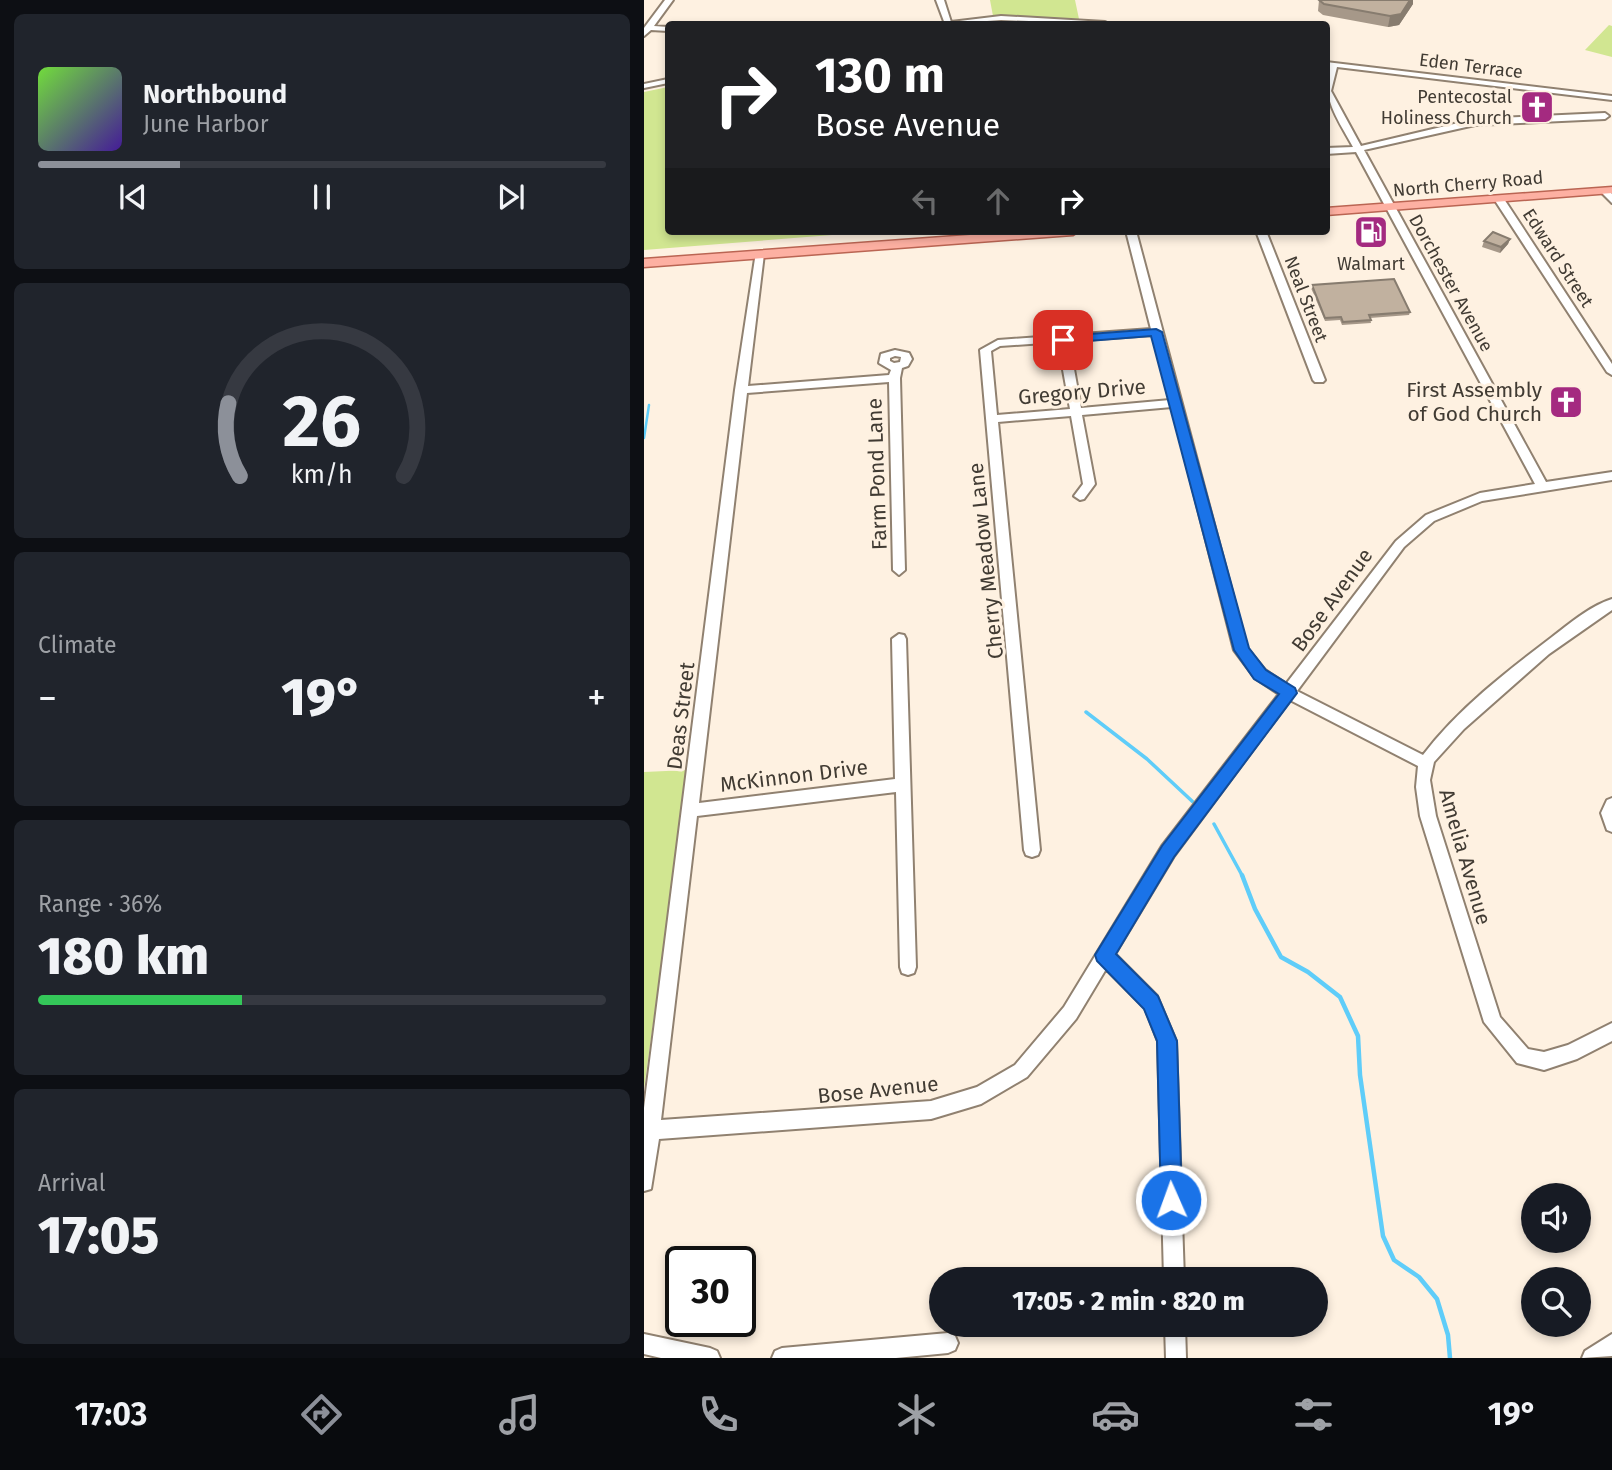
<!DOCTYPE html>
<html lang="en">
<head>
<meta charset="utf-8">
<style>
	:root { --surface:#171b24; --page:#20242c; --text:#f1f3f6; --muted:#9ea1a6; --line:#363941; --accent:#8c9099 }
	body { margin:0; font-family:"Fira Sans",sans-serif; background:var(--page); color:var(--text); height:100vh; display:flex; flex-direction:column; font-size:26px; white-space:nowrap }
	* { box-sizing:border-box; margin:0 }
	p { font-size:23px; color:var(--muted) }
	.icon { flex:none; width:38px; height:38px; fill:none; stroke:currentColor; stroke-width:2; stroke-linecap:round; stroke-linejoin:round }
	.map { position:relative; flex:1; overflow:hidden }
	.details { display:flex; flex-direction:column; gap:14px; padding:14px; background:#0d0f14; width:644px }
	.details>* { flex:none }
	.banner { position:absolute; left:21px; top:21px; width:665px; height:214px; border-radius:7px; box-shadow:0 4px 10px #0003; background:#202124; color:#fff; overflow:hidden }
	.controls { position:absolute; left:877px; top:1183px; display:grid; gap:14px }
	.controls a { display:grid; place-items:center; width:70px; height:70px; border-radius:50%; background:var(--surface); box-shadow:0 4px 10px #0003; font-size:35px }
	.speed { position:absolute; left:21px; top:1246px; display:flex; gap:14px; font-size:35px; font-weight:700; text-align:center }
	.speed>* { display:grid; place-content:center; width:91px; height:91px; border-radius:50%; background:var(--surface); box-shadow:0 4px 10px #0003; line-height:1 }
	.speed .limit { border:4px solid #111; border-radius:10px; background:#fff; color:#111 }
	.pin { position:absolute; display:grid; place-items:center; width:60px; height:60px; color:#fff; margin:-30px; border-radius:14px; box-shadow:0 4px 10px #0006 }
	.me { position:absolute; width:77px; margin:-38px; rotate:358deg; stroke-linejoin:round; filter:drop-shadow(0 0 5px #0008) }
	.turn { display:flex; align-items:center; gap:24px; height:147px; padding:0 35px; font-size:32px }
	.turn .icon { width:91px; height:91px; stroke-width:2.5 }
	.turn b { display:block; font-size:49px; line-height:60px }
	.lanes { display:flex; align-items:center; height:66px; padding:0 35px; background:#0003; justify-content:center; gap:35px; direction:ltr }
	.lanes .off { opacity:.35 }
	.big { font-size:52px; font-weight:800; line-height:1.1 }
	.details .tile { flex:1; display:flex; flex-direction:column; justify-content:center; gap:10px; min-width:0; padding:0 24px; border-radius:10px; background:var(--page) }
	.details .dial { align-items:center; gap:0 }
	.dial svg { height:182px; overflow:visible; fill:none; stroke:var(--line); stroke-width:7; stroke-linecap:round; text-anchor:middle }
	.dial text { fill:var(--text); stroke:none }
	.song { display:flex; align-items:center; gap:21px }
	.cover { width:84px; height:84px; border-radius:10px; background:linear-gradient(135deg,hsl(100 70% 55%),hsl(260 70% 35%)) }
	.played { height:7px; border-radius:4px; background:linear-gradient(90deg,var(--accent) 25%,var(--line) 25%) }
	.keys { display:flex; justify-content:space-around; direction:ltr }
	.heat { display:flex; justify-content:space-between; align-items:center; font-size:38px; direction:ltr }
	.charge { height:10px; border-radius:5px; background:linear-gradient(90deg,#34c759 36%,var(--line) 0) }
	.trip { position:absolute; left:285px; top:1267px; width:399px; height:70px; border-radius:35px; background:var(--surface); box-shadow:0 4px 10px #0003; font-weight:800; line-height:70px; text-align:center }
	.dock { display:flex; height:112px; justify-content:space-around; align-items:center; background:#090b0e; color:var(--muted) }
	.dock .icon { width:49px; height:49px }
	.dock .current { color:var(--accent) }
	.dock b { font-size:32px; color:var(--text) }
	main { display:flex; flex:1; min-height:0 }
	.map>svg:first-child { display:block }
	.green { fill:#d1e691 }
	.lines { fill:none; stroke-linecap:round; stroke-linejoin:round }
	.stream-far2 { stroke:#5fcdf9; stroke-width:2.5 }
	.stream-far1 { stroke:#5fcdf9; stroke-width:3.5 }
	.stream { stroke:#5fcdf9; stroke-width:4.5 }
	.minor-casing { stroke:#908170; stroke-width:4 }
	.major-casing { stroke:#ba6553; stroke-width:3 }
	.minor { fill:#fff; fill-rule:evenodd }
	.major { fill:#fdb0a2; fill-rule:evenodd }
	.wall { fill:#a69889 }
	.shaded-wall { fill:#877c6f }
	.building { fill:#c1b19f; stroke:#877c6f; stroke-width:2 }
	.route { fill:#1a73e8; stroke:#114b97; stroke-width:2 }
	.labels { text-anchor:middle; stroke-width:6; stroke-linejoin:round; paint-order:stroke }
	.far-street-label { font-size:18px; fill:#413b33; stroke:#fef1e1 }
	.far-poi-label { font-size:18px; fill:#413b33; stroke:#fef1e1; text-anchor:end }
	.poi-label { font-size:21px; fill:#413b33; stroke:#fef1e1; text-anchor:end }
	.street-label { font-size:21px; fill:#413b33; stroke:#fef1e1 }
</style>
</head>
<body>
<main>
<section class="details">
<div class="tile">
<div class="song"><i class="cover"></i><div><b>Northbound</b><p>June Harbor</p></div></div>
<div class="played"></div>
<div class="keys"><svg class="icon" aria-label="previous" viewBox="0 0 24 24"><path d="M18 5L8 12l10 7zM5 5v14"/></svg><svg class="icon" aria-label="pause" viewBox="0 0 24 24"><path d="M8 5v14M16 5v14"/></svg><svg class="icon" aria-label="next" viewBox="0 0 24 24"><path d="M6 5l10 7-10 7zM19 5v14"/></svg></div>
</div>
<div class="tile dial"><svg viewBox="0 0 100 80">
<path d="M14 69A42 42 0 1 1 86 69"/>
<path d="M14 69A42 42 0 0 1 9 37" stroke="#8c9099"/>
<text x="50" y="56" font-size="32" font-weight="700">26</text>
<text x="50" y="72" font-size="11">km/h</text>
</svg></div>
<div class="tile"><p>Climate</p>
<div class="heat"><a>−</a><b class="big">19°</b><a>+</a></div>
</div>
<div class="tile"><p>Range · 36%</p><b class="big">180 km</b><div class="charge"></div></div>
<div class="tile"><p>Arrival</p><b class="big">17:05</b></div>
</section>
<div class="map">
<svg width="968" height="1358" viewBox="0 0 968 1358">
	<rect width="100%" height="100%" fill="#fef1e1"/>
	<path class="green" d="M346,0H431L435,19L349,16Z
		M965,25L968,26V57L941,50Z
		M24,87V231H239L0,250V92Z
		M44,770L0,1089V772Z"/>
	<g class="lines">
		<path class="stream-far2" d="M0,438L5,405"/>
		<path class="stream-far1" d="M442,712L503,759L549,802
			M570,824L599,877"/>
		<path class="stream" d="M598,875L611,909L637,957L664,972L696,997L714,1036L716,1075L739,1236L750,1260L775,1277L793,1299L804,1335L806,1358"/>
		<g class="minor-casing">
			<path id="minor" d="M21,0H29L10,26L24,27V31L7,30L0,36V28Z
				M292,0H300L307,22L357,16L461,22L465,24L357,20L301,24Z
				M682,62L968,96V100L693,67L687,91L717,146L831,119L961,113L965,116L961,119L831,125L720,150L902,482L968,472V480L838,501L790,521L760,547L653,691L779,755C814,709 862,672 908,637C926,623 946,606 968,599V610L905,654L820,729L790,762L786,780L792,816L856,1017L884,1049L900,1052L924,1045L968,1023V1041L933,1059L900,1070L873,1063L840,1022L776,816L772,787L774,766L646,700L530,856L471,954L513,996L532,1041L540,1279H520L514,1041L501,1008L462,969L432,1019L383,1077L337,1104L287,1119L15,1139L7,1189L0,1191V1108L91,390L112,252L120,254L104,386L245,375L247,370L235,363L237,354L251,350L265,353L268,359L264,366L258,368L256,378L261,570L255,575L249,570L245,382L103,393L55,803L251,779L248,639L255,634L260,635L262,639L272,967L270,973L264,975L258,973L256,967L252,792L53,816L17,1120L287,1101L333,1087L371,1065L420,1007L518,846L635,694L611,678L590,650L528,407L438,415L451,484L440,499L436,500L430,496L439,484L427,416L354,422L396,850L394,855L388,857L382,855L380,850L336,350L354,340L507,329L482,231H492L603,648L621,670L642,684L752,541L782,515L836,493L891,484L712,152L682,154V148L709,147C694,119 677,99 686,67L682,66ZM509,335L526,400L437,408L425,341ZM414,342L426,409L353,415L347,351L356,346ZM251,356L257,357L256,362L250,363L246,361V358Z
				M24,79V83L0,88V84Z
				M958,189H964L968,194V203L958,193Z
				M855,196L860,199L968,364V375L963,372L850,199Z
				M612,231H622L681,380L679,382H671L669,380Z
				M968,798V832L963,830L957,813L963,800Z
				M521,1325H541L542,1358H522Z
				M304,1333L311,1336L314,1343L311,1350L304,1353L252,1358H128L131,1351L138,1348Z
				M0,1334L66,1348L73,1351L76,1358H17L0,1354Z
				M968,1334V1356L938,1358L941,1351Z"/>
		</g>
		<g class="major-casing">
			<path id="major" d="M968,187V193L682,215V208Z
				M381,231H435L429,235L0,267V259Z"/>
		</g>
		<use href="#minor" class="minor"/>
		<use href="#major" class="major"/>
	</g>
	<path class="wall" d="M675,0L769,4L755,25L744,27L679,15L674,11Z
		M866,239L864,244L856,253L838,247L840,241Z
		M668,285L766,312L765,315L726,318L727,323L698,325L696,320L681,321L667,288Z"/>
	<path class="shaded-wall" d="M766,0H769V4L755,25L744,27L746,16Z
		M866,239L864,244L856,253L857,247Z"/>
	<path class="building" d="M675,0H766L757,14L746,16L680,4Z
		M849,232L866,239L857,247L840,241Z
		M750,279L766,312L725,315L727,320L699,322L697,317L681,318L668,285Z"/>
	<path class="route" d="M512,329L518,332L605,648L622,670L651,688L653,693L530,857L472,954L514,996L533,1041L538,1200L535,1208L527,1211L520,1208L517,1200L513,1041L500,1009L453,961L451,955L518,846L635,694L610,679L590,650L507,336L419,343L413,340L419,336Z"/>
	<defs>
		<g id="church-square" transform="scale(1.75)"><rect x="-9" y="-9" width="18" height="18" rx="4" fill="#a42a80" stroke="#fef1e1"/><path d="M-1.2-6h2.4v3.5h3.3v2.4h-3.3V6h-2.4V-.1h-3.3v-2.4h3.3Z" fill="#fff"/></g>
		<g id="fuel-square" transform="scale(1.75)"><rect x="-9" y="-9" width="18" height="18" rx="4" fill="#a42a80" stroke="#fef1e1"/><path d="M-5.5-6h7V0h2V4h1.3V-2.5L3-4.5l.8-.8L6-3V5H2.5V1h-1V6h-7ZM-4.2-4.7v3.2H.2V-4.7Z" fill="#fff"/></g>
	</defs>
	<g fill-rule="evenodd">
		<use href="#church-square" x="893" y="107"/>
		<use href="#fuel-square" x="727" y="232"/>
		<use href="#church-square" x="922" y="402"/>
	</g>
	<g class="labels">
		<g class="far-street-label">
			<text transform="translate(827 66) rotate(7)" y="6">Eden Terrace</text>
			<text transform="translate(824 184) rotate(-5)" y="6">North Cherry Road</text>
			<text transform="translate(914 258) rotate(57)" y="6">Edward Street</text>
			<text transform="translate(807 283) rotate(61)" y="6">Dorchester Avenue</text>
			<text transform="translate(662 299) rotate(69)" y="6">Neal Street</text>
		</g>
		<g class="far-poi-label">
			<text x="868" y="103">Pentecostal<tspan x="868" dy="21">Holiness Church</tspan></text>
			<text x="727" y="270" text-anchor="middle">Walmart</text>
		</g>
		<g class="poi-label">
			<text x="898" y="397">First Assembly<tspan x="898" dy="24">of God Church</tspan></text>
		</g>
		<g class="street-label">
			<text transform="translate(438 392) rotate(-5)" y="7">Gregory Drive</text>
			<text transform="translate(233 474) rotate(-92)" y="7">Farm Pond Lane</text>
			<text transform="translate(342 561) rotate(-96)" y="7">Cherry Meadow Lane</text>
			<text transform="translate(688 600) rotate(-54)" y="7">Bose Avenue</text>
			<text transform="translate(37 716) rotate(-83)" y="7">Deas Street</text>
			<text transform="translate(150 776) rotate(-7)" y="7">McKinnon Drive</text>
			<text transform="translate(821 857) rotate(74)" y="7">Amelia Avenue</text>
			<text transform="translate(234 1090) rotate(-6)" y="7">Bose Avenue</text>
		</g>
	</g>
</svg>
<div class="controls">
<a><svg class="icon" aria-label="sound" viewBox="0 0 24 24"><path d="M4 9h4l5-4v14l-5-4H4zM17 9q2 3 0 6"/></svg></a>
<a><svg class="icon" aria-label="search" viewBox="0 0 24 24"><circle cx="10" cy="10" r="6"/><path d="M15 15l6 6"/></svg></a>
</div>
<div class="speed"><div class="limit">30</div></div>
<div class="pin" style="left:419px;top:340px;background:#d93025"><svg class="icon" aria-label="arrive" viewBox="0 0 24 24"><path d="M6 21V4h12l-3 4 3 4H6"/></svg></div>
<svg class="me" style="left:527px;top:1200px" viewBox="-20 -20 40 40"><circle r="17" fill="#1a73e8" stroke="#fff" stroke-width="3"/><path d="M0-11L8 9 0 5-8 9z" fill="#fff"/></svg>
<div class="trip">17:05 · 2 min · 820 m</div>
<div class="banner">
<div class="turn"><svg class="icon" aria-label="right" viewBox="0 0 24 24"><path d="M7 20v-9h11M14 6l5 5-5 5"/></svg><div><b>130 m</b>Bose Avenue</div></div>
<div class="lanes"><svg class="icon off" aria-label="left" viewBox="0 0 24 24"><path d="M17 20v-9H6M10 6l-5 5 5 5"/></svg><svg class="icon off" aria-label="ahead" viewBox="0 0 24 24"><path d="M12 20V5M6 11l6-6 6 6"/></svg><svg class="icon" aria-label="right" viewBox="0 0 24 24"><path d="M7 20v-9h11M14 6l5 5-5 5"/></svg></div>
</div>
</div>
</main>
<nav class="dock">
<b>17:03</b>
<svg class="icon current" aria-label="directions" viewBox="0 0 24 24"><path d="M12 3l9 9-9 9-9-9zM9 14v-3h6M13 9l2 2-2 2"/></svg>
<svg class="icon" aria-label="music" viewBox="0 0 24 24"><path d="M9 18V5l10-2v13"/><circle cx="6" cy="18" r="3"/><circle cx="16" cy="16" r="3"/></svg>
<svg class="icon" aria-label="phone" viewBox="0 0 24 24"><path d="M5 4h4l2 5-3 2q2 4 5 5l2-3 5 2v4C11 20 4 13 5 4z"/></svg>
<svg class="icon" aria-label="climate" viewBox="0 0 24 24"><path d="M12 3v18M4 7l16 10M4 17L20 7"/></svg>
<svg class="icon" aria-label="car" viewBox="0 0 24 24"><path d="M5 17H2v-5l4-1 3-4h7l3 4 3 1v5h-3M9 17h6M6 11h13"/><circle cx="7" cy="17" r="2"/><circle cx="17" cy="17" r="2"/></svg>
<svg class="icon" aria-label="filters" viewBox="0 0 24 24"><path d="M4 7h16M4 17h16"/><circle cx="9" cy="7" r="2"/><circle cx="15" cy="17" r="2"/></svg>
<b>19°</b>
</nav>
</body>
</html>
